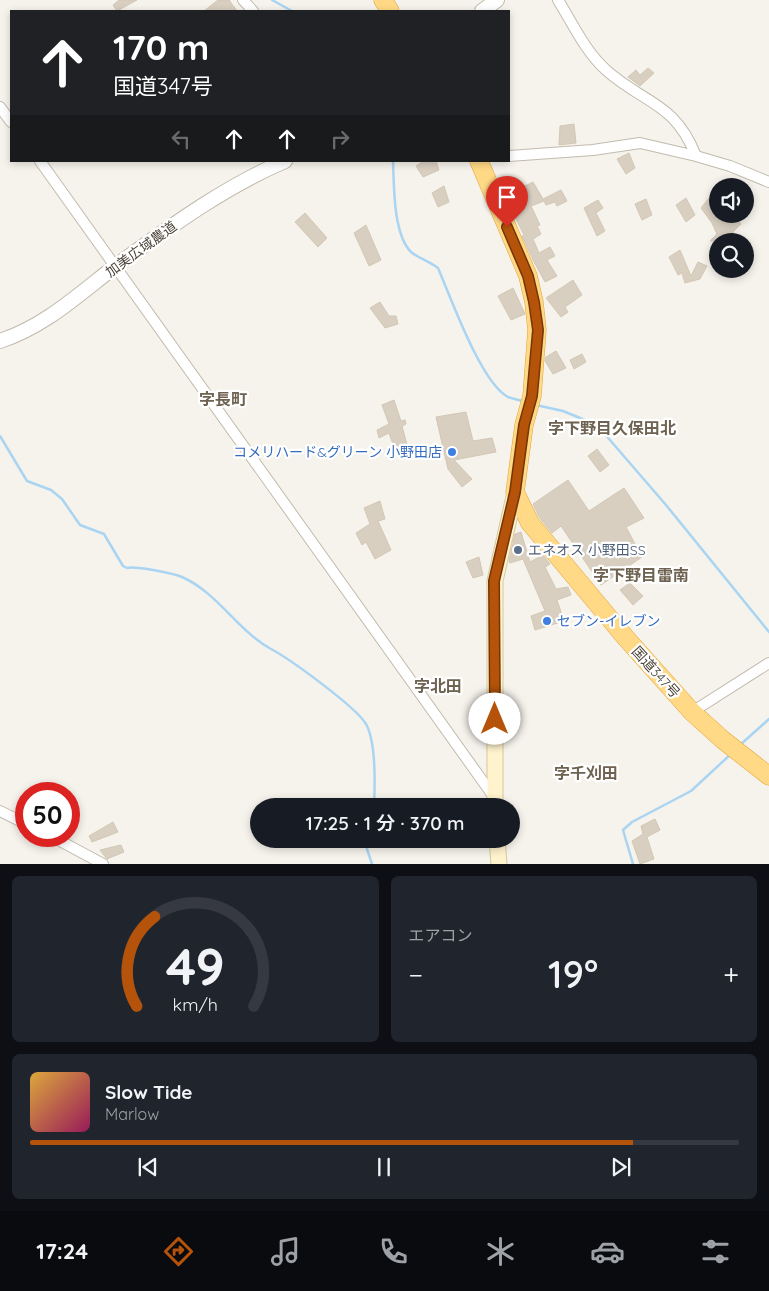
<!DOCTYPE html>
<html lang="ja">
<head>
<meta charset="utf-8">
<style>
	:root { --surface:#171b24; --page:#20242c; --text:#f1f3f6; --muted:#9ea1a6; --line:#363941; --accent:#b45309 }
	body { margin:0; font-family:Quicksand,"Noto Sans JP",sans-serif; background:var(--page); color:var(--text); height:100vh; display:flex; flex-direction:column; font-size:19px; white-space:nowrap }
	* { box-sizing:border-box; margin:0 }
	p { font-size:16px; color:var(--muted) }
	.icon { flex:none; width:28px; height:28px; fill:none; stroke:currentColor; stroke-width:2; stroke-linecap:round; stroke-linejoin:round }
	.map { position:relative; height:864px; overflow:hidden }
	.side { display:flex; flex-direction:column; gap:12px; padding:12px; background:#0d0f14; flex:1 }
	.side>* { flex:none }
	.guide { position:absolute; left:10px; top:10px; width:500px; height:152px; border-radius:0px; box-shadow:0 2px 8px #0003; background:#202124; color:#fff; overflow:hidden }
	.controls { position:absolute; left:709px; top:178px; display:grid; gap:10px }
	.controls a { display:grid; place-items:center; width:45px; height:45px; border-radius:50%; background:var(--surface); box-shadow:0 2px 8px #0003; font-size:25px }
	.speed { position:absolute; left:15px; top:782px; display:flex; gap:10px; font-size:25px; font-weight:700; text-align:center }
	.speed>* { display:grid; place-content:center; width:65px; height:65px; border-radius:50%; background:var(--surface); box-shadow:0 2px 8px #0003; line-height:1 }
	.speed .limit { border:8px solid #d22; background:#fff; color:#111 }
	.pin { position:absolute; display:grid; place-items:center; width:42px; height:42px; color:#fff; margin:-51px -21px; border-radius:50% 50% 50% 0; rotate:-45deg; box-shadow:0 0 5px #0007 }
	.pin .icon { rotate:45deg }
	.me { position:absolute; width:55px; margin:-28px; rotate:0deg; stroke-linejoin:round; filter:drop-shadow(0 0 4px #0008) }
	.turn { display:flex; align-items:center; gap:18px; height:105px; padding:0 20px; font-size:22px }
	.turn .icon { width:65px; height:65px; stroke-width:2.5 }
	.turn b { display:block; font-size:35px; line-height:42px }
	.lanes { display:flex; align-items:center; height:48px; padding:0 20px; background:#0003; justify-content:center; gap:25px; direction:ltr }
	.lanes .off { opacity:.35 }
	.big { font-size:38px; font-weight:600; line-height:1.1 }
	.side .card { flex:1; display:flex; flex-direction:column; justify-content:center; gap:8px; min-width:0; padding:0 18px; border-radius:8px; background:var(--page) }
	.side .dial { align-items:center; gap:0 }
	.dial svg { height:130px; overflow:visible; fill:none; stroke:var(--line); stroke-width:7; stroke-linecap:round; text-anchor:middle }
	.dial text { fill:var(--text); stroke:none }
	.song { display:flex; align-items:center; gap:15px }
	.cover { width:60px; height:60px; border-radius:8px; background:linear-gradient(135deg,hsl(40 70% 55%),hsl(330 70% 35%)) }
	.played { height:5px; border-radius:2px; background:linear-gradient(90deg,var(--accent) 85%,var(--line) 85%) }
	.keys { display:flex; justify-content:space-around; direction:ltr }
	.heat { display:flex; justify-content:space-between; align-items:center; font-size:28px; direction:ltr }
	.side .tiles { flex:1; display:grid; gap:12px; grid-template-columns:1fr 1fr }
	.card:last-child { grid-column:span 2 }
	.trip { position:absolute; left:250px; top:798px; width:270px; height:50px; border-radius:25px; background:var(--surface); box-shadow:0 2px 8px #0003; font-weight:600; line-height:50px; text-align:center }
	.menu { display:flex; height:80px; justify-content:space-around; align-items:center; background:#090b0e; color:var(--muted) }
	.menu .icon { width:35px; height:35px }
	.menu .current { color:var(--accent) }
	.menu b { font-size:22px; color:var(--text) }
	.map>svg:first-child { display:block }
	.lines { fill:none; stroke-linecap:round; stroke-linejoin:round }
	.stream { stroke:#a9d4f2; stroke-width:2.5 }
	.building { fill:#d8cfc1; stroke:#d3c7b4 }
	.minor-casing { stroke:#c2bbae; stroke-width:12 }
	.tertiary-casing { stroke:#c2bbae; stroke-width:16 }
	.secondary-casing { stroke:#d6c79b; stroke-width:17 }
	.trunk-casing { stroke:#e0a43c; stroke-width:19 }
	.minor { stroke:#fff; stroke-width:10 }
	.tertiary { stroke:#fff; stroke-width:14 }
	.secondary { stroke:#fff3cd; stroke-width:15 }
	.trunk { stroke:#ffd985; stroke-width:18 }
	.route-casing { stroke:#753606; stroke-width:12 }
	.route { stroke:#b45309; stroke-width:9 }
	.shop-dot { fill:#3f7fe0; stroke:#fff; stroke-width:2 }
	.service-dot { fill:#5c6f8a; stroke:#fff; stroke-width:2 }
	.labels { text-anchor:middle; stroke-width:4.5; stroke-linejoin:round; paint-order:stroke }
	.street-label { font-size:14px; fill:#4b4439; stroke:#fff }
	.shop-label { font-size:14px; fill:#366cbe; stroke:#fff; text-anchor:end }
	.service-label { font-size:14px; fill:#4e5e75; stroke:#fff; text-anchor:start }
	.quarter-label { font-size:16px; font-weight:bold; fill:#6e6250; stroke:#fff }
</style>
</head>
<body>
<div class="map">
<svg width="769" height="864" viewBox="0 0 769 864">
	<rect width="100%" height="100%" fill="#f6f3ec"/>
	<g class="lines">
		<path class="stream" d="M272,0L292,11
			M393,161C394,185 393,234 411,252C418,258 429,261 438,268C451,298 481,383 508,397C513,399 519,400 523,401
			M536,405L563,411L597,425L666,505L769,632
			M0,436L27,481L51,490L62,499L80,525L104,534L123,566L127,568C137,566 172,573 182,577C218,593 237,630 271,649C290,659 356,707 366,724C376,742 375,785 374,806
			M740,745L769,719
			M368,839L366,846L372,864
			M633,864L623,830L632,822L691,791L731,754"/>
	</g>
	<path class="building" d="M119,0H137L117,11L113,5Z
		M218,0H229L237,11H204Z
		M648,68L654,73L640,86L628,77L636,70L640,75Z
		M574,124L576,143L559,145L560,126Z
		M629,153L635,168L626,174L617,159Z
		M424,161H436L439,170L423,177L416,166Z
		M533,182L543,199L561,190L567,201L557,206L555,202L546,205L544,201L531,206L540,225L537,226L541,234L533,239L539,253L550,247L555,256L547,260L557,276L545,282L533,260L522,236L524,235L508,203L526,194L523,187Z
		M444,186L449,202L438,207L432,193Z
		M686,198L695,215L686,222L676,205Z
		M709,198L718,206V214H732L741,224L733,232L739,241H710L717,234L712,223L701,208Z
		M646,199L652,215L642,220L635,204Z
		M598,200L603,208L596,213L605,231L597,236L584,208Z
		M305,213L327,238L318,247L295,222Z
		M366,225L381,260L369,266L354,233Z
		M680,250L691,276L698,262L707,266L700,279L685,283L682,273L678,275L669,257Z
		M573,280L582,295L565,307L568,312L561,317L546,298Z
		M513,288L525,314L511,320L498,296Z
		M380,302L389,316H396L398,324L385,328L370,308Z
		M556,351L566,368L553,374L545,361L546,357Z
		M582,354L586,362L574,369L570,360Z
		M394,400L401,421L405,420L406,424L402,426L408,448L395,450L389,433L379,438L377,430L389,424L382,405Z
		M466,412L473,441L492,438L496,452L454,460L472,479L462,487L448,469L436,417Z
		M597,449L609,465L600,472L588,456Z
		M568,480L589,511L624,488L644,518L626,527L642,557L601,585L561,526L552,533L539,517L533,504Z
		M380,501L385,519L378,521L391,550L375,559L366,542L362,545L356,533L370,524L364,508Z
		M521,532L530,562L543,555L550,564L545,567L556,589L568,587L571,595L557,600L564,621L535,630L531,616L545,611L523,559L510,563L509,561L515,534Z
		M479,557L483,575L473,578L466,562Z
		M630,583L643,596L633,605L620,590Z
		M655,819L660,830L647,837L654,859L640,864L632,841L643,834L641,826Z
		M113,822L118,832L92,842L89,836Z
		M121,845L124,852L107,859L100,850Z"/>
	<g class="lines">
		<g class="minor-casing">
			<path id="minor" d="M243,0L253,11
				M558,0C573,24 585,51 606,70C644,104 675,102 696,156
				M0,107L11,122
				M509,156L593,150L640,143L696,156L730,166L769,182
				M40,161L494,797
				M692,712L769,663
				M0,811L26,824
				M51,836L103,864"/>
		</g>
		<g class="tertiary-casing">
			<path id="tertiary" d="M482,11L497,0
				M0,341C46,326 80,293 117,265C170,227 224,187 285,161"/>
		</g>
		<g class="secondary-casing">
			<path id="secondary" d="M495,806V581L515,492
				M497,839L499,864"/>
		</g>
		<g class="trunk-casing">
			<path id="trunk" d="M383,0L390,11
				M479,161L528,276L534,302L537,330L532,396L524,425L515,492L530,523L625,637L692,712L723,740L769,776"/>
		</g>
		<use href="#minor" class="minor"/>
		<use href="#tertiary" class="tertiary"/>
		<use href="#secondary" class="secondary"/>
		<use href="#trunk" class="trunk"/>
	</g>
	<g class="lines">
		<g class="route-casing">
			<path id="route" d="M495,719L494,581L515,492L524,425L532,396L538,330L534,302L528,276L507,227"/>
		</g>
		<use href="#route" class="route"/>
	</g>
	<g class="shop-dot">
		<circle cx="452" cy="452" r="5"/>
		<circle cx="547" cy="621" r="5"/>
	</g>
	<circle class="service-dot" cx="518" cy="550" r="5"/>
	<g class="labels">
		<g class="street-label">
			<text transform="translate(141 249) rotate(-36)" y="5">加美広域農道</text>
			<text transform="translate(656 672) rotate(48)" y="5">国道347号</text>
		</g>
		<g class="shop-label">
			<text x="442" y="457">コメリハード&amp;グリーン 小野田店</text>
			<text x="557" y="626" text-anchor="start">セブン-イレブン</text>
		</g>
		<g class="service-label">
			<text x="528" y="555">エネオス 小野田SS</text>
		</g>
		<g class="quarter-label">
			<text x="223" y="405">字長町</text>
			<text x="612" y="434">字下野目久保田北</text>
			<text x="641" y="581">字下野目雷南</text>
			<text x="438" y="692">字北田</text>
			<text x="586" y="779">字千刈田</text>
		</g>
	</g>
</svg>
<div class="controls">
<a><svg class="icon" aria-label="sound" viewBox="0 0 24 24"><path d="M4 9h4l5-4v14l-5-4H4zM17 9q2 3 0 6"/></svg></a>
<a><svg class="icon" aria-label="search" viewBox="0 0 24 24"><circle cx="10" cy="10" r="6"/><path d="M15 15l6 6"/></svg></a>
</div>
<div class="speed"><div class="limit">50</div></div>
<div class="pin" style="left:507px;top:227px;background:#d93025"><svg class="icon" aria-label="arrive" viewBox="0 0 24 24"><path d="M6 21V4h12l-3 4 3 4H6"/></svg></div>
<svg class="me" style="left:495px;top:719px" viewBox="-20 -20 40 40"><circle r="19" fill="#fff"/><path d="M0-13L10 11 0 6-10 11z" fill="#b45309"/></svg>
<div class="trip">17:25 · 1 分 · 370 m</div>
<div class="guide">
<div class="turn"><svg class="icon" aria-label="ahead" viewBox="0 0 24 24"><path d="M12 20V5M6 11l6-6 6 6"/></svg><div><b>170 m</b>国道347号</div></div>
<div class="lanes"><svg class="icon off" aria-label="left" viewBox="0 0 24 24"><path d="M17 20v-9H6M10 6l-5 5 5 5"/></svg><svg class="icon" aria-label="ahead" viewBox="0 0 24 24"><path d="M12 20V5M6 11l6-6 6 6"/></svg><svg class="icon" aria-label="ahead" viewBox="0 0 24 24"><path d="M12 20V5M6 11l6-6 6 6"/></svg><svg class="icon off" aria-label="right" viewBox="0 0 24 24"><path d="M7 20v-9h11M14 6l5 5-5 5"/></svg></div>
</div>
</div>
<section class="side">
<div class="tiles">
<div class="card dial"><svg viewBox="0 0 100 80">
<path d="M14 69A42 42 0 1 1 86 69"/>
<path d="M14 69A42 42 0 0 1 25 14" stroke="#b45309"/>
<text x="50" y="56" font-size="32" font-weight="700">49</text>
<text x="50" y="72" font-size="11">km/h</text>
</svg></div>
<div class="card"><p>エアコン</p>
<div class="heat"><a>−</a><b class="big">19°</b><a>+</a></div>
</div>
<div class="card">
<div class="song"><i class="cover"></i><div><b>Slow Tide</b><p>Marlow</p></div></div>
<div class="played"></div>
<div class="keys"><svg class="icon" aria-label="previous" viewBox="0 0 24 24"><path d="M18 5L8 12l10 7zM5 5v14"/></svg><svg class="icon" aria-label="pause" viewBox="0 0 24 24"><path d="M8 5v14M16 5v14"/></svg><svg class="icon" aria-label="next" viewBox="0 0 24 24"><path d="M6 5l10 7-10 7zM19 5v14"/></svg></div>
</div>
</div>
</section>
<nav class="menu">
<b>17:24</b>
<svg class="icon current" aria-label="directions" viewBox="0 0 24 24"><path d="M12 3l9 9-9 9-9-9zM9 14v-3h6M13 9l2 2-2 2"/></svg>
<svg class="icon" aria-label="music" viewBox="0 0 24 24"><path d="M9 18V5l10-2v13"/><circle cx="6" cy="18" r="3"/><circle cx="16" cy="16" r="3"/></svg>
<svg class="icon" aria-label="phone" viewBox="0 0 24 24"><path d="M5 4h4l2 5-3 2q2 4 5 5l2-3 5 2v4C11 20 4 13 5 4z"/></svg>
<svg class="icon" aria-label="climate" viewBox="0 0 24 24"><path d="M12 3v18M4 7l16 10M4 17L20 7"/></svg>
<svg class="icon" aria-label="car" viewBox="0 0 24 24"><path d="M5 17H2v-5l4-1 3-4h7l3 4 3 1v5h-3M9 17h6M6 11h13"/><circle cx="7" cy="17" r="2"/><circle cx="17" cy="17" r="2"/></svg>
<svg class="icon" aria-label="filters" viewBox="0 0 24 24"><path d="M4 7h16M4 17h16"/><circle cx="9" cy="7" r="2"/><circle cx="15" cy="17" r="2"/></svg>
</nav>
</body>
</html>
